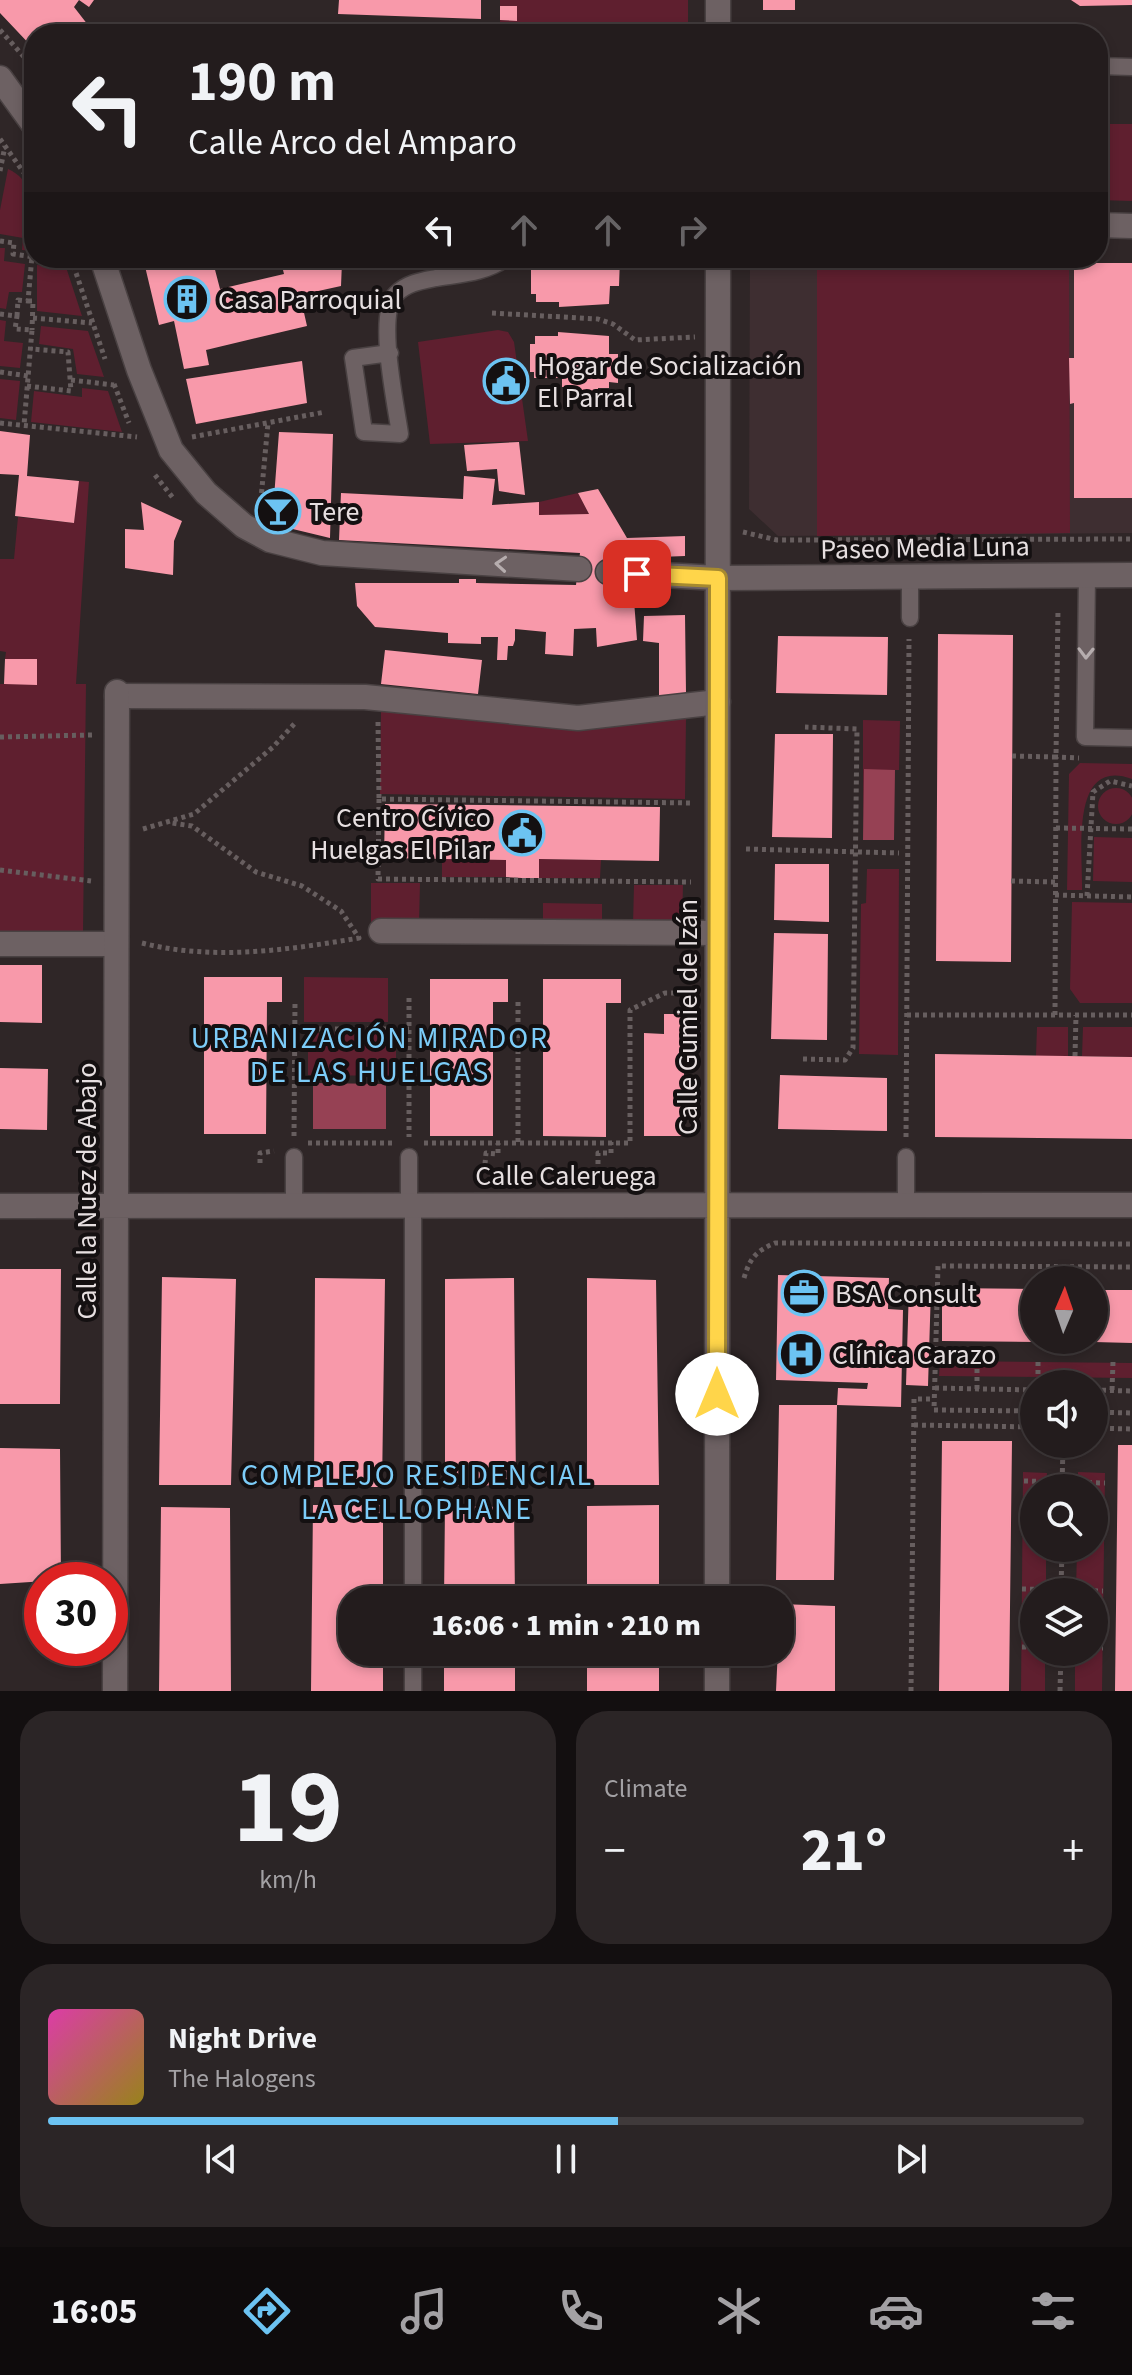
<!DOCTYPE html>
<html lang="en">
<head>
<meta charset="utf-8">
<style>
	:root { --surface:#231c1d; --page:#2b2526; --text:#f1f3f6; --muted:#a3a1a4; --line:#403a3b; --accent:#6cc3f2 }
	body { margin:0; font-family:"Source Sans 3",sans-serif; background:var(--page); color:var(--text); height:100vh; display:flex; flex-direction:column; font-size:30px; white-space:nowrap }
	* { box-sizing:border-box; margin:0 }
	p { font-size:26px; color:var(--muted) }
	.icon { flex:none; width:44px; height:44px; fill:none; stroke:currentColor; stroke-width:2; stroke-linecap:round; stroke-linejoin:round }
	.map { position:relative; height:1691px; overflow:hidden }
	.drawer { display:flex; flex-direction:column; gap:20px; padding:20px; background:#130f10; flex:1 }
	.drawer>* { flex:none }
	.guide { position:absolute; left:24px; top:24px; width:1084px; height:244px; border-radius:32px; box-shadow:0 4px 12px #0003,0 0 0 2px var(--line); background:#231c1d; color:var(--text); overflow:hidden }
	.needle { width:52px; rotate:2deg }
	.controls { position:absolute; left:1020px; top:1266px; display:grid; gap:16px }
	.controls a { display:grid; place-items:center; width:88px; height:88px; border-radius:50%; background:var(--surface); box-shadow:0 4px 12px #0003,0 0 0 2px var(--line); font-size:40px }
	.speed { position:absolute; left:24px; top:1562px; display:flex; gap:16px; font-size:40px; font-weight:700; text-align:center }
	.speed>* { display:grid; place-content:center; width:104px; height:104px; border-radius:50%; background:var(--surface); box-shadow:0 4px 12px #0003,0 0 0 2px var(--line); line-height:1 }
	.speed .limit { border:12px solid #d22; background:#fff; color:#111 }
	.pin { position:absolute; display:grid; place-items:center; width:68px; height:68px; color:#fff; margin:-34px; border-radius:16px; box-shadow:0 4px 12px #0006 }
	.me { position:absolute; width:88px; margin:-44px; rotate:0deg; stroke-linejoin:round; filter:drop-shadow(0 0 6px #0008) }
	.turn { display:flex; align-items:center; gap:28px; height:168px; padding:0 32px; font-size:36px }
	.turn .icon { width:104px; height:104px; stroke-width:2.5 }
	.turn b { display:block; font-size:56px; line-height:68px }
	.lanes { display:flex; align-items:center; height:76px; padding:0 32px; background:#0003; justify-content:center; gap:40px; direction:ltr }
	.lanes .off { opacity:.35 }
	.big { font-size:60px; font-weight:800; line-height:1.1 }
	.drawer .widget { flex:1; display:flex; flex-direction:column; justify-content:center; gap:12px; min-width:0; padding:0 28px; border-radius:32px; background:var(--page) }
	.drawer .dial { align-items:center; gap:0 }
	.dial b { font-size:104px; line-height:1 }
	.song { display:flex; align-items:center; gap:24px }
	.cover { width:96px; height:96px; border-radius:12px; background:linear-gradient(135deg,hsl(320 70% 55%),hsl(50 70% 35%)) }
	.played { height:8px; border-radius:4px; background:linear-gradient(90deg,var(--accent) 55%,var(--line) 55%) }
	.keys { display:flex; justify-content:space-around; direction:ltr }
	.heat { display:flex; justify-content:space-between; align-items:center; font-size:44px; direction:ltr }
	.drawer .tiles { flex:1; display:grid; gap:20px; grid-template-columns:1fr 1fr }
	.widget:last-child { grid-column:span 2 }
	.trip { position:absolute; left:338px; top:1586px; width:456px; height:80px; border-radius:32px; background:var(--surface); box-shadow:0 4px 12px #0003,0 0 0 2px var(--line); font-weight:800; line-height:80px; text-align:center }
	.menu { display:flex; height:128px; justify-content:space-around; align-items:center; background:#0e0b0c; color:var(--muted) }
	.menu .icon { width:56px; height:56px }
	.menu .current { color:var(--accent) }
	.menu b { font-size:36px; color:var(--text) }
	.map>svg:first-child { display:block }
	.built { fill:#3e2e31 }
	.green { fill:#5f1f2f }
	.water { fill:#964154 }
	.building { fill:#f899aa }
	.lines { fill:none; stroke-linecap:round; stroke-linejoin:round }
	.service-casing { stroke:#494142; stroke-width:19 }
	.pedestrian-casing { stroke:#494142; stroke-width:27 }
	.minor-casing { stroke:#494142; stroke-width:27 }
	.path { stroke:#675e5f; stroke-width:5; stroke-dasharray:4 4; stroke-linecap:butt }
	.service { stroke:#6d6163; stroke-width:16 }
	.pedestrian { stroke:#6d6163; stroke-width:24 }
	.minor { stroke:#6d6163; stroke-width:24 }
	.oneway { stroke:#b6adae }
	.route-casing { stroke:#a68a30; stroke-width:20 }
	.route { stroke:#ffd54a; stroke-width:14 }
	.labels { text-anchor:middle; stroke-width:8; stroke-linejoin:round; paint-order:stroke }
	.poi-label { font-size:28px; fill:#e6dfe0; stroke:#141011; text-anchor:start }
	.street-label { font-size:28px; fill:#e6dfe0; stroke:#141011 }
	.neighbourhood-label { font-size:30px; letter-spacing:2px; fill:#7cccf8; stroke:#141011 }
</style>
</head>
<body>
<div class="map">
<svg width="1132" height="1691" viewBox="0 0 1132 1691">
	<rect width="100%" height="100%" fill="#2f2627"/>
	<path class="built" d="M750,258H1075L1076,263H1132V533L778,536L749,509Z"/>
	<path class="green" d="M500,0H688V34H500V20L517,21V6H500Z
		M412,28L494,30V34H412Z
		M1098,124H1132V201L1098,200Z
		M8,169C40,183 34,222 34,251L22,250L23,238L0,234V210Z
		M0,248H5L4,261L25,264L22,292H9L6,309L0,308Z
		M817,258H1069L1070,533L817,536Z
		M37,265L66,267L82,316L37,311Z
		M0,320L6,321L4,341L23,343L20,368L0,366Z
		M41,326L88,331L104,377L77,374L73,349L39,344Z
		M498,330L508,332L514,342L528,441L430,444L418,342Z
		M0,379L20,381L16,420L0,418Z
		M82,388L108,391L122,432L31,422L34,391L82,397Z
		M79,481L89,482L76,684H86L83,933H0V684H36L37,660L5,659L6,652L0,651V559H14L18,517L74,523Z
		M578,493L589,514L539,515V502Z
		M381,711L580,731L686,718L685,799L380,794Z
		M863,720L900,721L899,770H864L863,840Z
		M1080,763L1132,764V779C1069,756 1083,854 1082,890H1067L1069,774Z
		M1098 806a18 18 0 1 1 36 0a18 18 0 1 1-36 0Z
		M1094,837L1132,838V882L1093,881Z
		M442,859L506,860V877H442Z
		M539,859L601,860L600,878H539Z
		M867,869H899L898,1055L859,1054L861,904L866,903Z
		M371,883H420L419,923H371Z
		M634,885H683L682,925H633Z
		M1072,902L1132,903V1003H1080L1070,989Z
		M543,903L602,904V925L543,924Z
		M304,977L388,978V1022H304Z
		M1037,1027H1068V1056H1036Z
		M1083,1027H1132V1057L1082,1056Z
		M308,1033L396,1034V1076L308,1075Z
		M940,1361L1132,1363V1378L939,1376Z
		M1023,1472L1047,1473L1046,1488H1034V1548H1046V1592H1034V1652H1045V1691H1021Z
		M1078,1472L1105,1473L1102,1691H1075V1652H1094V1592H1076L1077,1548H1094V1488H1078Z"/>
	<path class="water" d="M864,769L895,770L894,840H863Z
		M313,1083L386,1084V1129H313Z"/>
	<path class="building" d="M0,0H94L89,7L79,0L74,7L95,34H34V49L0,13Z
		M339,0H481V19L338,14Z
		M763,0H795V10H763Z
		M1071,0H1132V5L1080,6Z
		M500,6H517V21L500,20Z
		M143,258H194L196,266L208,264L207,258H238V262H213L220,289L284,274L280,258H328V264L342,262L341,286L300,295L307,326L206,350L209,365L184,369L174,321L159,325Z
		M376,258H426V262L376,261Z
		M620,258L619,286H610L609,304L559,307V302H536V294H531V266H535V260Z
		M1074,263H1132V498H1074V403L1070,404L1069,358H1074Z
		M558,332L609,336V354H618V383L609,382V388H598V392H579L577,387H562V378H534V372H530V344H535V336H558Z
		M302,361L307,403L196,424L186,379Z
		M0,431L30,435L27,476L79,481L74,523L15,516L19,475L0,474Z
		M279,432L333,434L330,538L272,524Z
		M519,442L525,495L499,491L497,469L467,471L464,445Z
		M464,476L495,479L492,505L539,502V515L589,514L578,493L598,489L627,538L685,536V556L609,559L606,584L633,587L637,640L597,647L596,628L574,629L573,656L545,654L546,632L515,629V640L513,646H508L507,660H497L498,637H481V644L448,643V633L375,627L357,606L355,583H459V579H476V583L576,585L580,553L339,540L341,493L463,499Z
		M141,502L182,521L174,541L173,575L125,568V529L144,530Z
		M685,615L686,693L659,696V643L643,641L644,616Z
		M938,634L1013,635L1011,962L936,961Z
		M778,636L888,637L887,695L776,693Z
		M385,650L482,660L478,694L381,684Z
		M5,659H37V685L4,684Z
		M775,734H833L832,838L772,837Z
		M385,804L660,807L659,861L539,859V878H522L506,877V860L384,858Z
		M775,864H829V922L774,920Z
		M774,933L828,934L827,1040L771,1039Z
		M0,965H42V1023L0,1022Z
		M204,977H282V1002H267L266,1134H204Z
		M430,979H508V1002H493V1136H430Z
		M543,979H621V1003H606V1137L543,1136Z
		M664,1014H684V1136H644V1033L664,1034Z
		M935,1054L1132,1057V1139L935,1137Z
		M0,1068L48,1069L47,1130L0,1129Z
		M780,1075L887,1078V1131L778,1129Z
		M0,1269H61L60,1404H0Z
		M778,1275L889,1278L888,1309L903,1310L901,1407L837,1405L838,1388L867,1389L868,1383L776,1380Z
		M162,1277L236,1279L231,1485H159Z
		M315,1278L385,1279L382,1487H314Z
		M514,1278L516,1485L445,1486V1279Z
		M587,1278L656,1280L659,1485H587Z
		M909,1287L931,1288L928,1386L906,1385Z
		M942,1288L1034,1289V1342L942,1341Z
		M1094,1290H1132V1343L1094,1342Z
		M779,1405H837L834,1580H776Z
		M942,1441H1012L1009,1691H939Z
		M1118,1445H1132V1691H1115Z
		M0,1448L60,1449L61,1580L0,1584Z
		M313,1505H383V1600H352V1652H383V1691H311Z
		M659,1505V1600H587V1506Z
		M445,1506L514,1507L515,1600H444Z
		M161,1507L230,1508L231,1691H159Z
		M780,1604L835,1606V1691H776Z
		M444,1652H515V1691H444Z
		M587,1652H659V1691H587Z"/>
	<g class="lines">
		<g class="service-casing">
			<path id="service" d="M1098,66L1132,67
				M390,353L353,358L364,432L400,434C396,405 376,314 396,294C407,283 421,281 436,278C460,274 486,273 506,258
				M1087,575L1085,737L1132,738
				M910,618V577
				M409,1157V1206
				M906,1205V1157
				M294,1206V1157
				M413,1600V1206
				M413,1691V1652"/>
		</g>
		<g class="pedestrian-casing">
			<path id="pedestrian" d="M117,696L365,697L578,718L718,702
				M0,944H116"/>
		</g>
		<g class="minor-casing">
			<path id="minor" d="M718,34V0
				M0,78L34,125
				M1098,225L1132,226
				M102,258L139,370L171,450L206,493L244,526L270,540L322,553L579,569
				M608,572L718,578L1132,575
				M381,931L717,933
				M0,1206L1132,1205
				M717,1600L718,258
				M115,1691L117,692
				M717,1691V1652"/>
		</g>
		<path class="path" d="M0,30L34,68
			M0,139L34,187
			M0,171L5,146
			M0,241L14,243L13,254L34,257
			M45,258L72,261
			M71,258L105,359
			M28,301H33L32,330
			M492,313L598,319L613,324L635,340L695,337
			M0,314L17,316L15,329L32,330L24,425
			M17,316L18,300L28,301L32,256
			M33,318L92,323
			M0,372L28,376
			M71,380L114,385
			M114,384L129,423
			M27,386L71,391L68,352L31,349
			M0,423L137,437
			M192,437L325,412
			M155,475L173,498
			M260,509L268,423
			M743,532L777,540L1132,539
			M378,722L379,799L692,803
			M0,737L93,735
			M1012,756L1056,757L1058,609
			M379,799L378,879L691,882
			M1056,828L1132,829
			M143,829L194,814L273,747L296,722
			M746,849L899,853
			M0,870L91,881
			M1011,881L1055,882
			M1055,895L1132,897
			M1087,896L1093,792L1110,781L1132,786
			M142,943C213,961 288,950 359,938L341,911L302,886L256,872L192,826L172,823
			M409,998V1137
			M907,1015H1132
			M1055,1015L1056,757L1079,758
			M295,1029H409
			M1075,1056L1076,1015
			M803,1059L845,1060L853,1048L857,729L805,727
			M294,1136L295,1001
			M906,1137L909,639
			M518,1142V1000
			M308,1143H394
			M424,1143H630V1010L665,993H690
			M260,1163V1153L274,1151
			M485,1164L486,1153L498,1154V1143
			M598,1164V1153H611V1142
			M744,1278C750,1258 756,1251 775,1243L1132,1244
			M1038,1362V1384
			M935,1388L1034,1390
			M977,1389V1361
			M1094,1390L1132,1391
			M1112,1390L1113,1362
			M1034,1411L934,1410L938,1266L1132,1267
			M1094,1412L1132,1413
			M914,1425L1034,1427
			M1094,1428L1132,1429
			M1024,1481L1105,1483
			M1062,1488L1063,1444
			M1022,1589L1103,1591
			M1061,1591L1062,1548
			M1022,1647H1034
			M1094,1648H1103
			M911,1691L914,1399H934
			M1060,1691L1061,1652"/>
		<use href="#service" class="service"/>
		<use href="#pedestrian" class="pedestrian"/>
		<use href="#minor" class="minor"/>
	</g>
	<defs><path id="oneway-chevron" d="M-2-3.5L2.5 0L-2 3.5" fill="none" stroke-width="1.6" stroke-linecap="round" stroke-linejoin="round" transform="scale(2)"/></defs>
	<g class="oneway">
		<use href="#oneway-chevron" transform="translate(501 564) rotate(-176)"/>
		<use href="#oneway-chevron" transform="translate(1086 653) rotate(91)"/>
	</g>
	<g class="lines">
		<g class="route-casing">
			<path id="route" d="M637,574L718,578L717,1394"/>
		</g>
		<use href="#route" class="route"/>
	</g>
	<defs>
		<g id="building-ring" transform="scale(2.3)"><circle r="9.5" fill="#141011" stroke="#6cc3f2" stroke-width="1.5"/><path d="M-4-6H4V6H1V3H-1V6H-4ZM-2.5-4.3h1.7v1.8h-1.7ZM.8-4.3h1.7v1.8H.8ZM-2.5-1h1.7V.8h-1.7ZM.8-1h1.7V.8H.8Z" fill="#6cc3f2"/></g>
		<g id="civic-ring" transform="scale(2.3)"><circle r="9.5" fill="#141011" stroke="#6cc3f2" stroke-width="1.5"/><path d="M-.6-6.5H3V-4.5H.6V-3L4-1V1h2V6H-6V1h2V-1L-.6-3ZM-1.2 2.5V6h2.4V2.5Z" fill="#6cc3f2"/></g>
		<g id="bar-ring" transform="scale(2.3)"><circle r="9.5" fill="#141011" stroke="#6cc3f2" stroke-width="1.5"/><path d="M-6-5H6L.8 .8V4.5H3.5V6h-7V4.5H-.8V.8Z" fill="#6cc3f2"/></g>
		<g id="office-ring" transform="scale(2.3)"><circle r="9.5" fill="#141011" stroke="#6cc3f2" stroke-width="1.5"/><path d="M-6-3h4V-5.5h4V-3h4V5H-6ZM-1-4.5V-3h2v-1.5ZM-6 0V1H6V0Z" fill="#6cc3f2"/></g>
		<g id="hospital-ring" transform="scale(2.3)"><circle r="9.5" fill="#141011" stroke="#6cc3f2" stroke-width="1.5"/><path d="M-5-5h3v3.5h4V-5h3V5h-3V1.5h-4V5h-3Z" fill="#6cc3f2"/></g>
	</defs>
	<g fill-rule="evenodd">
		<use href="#building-ring" x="187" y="299"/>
		<use href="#civic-ring" x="506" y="381"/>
		<use href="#bar-ring" x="278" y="511"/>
		<use href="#civic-ring" x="522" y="833"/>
		<use href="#office-ring" x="804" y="1293"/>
		<use href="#hospital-ring" x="801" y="1354"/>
	</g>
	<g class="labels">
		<g class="poi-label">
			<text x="218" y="309">Casa Parroquial</text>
			<text x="537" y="375">Hogar de Socialización<tspan x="537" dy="32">El Parral</tspan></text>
			<text x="309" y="521">Tere</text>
			<text x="491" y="827" text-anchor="end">Centro Cívico<tspan x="491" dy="32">Huelgas El Pilar</tspan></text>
			<text x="835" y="1303">BSA Consult</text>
			<text x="832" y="1364">Clínica Carazo</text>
		</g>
		<g class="street-label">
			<text transform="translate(925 547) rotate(-1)" y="10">Paseo Media Luna</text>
			<text transform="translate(687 1017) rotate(-90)" y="10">Calle Gumiel de Izán</text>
			<text x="566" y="1185">Calle Caleruega</text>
			<text transform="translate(86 1191) rotate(-90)" y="10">Calle la Nuez de Abajo</text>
		</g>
		<g class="neighbourhood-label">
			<text x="370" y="1048">URBANIZACIÓN MIRADOR<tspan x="370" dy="34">DE LAS HUELGAS</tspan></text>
			<text x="417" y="1485">COMPLEJO RESIDENCIAL<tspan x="417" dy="34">LA CELLOPHANE</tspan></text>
		</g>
	</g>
</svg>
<div class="controls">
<a><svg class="needle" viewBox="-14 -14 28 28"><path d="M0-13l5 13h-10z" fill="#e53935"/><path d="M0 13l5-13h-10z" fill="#a3a1a4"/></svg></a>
<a><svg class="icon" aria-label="sound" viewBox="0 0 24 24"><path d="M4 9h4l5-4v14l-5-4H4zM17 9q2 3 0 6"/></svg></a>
<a><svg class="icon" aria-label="search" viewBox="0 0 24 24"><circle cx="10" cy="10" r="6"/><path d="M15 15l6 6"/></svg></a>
<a><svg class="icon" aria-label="layers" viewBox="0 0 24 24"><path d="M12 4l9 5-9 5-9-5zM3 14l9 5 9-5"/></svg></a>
</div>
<div class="speed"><div class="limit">30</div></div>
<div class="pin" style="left:637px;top:574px;background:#d93025"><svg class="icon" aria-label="arrive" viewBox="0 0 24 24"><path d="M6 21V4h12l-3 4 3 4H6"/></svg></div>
<svg class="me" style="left:717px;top:1394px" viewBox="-20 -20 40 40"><circle r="19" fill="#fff"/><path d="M0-13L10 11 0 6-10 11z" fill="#ffd54a"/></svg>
<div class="trip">16:06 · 1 min · 210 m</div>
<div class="guide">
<div class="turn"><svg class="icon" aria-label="left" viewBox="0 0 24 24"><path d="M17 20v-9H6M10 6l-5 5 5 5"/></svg><div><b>190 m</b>Calle Arco del Amparo</div></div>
<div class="lanes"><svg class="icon" aria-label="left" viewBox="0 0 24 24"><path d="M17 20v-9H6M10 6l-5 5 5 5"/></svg><svg class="icon off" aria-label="ahead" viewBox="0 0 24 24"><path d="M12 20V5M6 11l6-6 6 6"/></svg><svg class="icon off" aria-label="ahead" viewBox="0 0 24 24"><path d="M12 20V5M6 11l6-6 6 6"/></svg><svg class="icon off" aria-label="right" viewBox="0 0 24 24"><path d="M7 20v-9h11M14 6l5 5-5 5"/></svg></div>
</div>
</div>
<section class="drawer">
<div class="tiles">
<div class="widget dial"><b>19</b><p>km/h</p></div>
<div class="widget"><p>Climate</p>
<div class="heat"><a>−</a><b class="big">21°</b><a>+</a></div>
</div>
<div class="widget">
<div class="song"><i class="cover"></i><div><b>Night Drive</b><p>The Halogens</p></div></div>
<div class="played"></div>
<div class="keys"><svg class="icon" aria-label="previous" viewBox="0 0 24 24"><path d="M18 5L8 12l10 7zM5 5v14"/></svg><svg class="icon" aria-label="pause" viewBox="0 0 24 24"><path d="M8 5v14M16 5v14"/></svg><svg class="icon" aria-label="next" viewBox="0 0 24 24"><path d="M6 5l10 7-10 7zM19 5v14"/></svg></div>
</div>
</div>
</section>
<nav class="menu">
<b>16:05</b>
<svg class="icon current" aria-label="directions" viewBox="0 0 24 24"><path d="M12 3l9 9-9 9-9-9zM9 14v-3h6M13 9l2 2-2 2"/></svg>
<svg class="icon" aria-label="music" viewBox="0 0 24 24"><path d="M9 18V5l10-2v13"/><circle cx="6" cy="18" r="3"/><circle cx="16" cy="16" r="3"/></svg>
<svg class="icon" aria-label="phone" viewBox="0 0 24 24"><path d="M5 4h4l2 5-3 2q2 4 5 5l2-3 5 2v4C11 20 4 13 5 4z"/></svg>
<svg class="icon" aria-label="climate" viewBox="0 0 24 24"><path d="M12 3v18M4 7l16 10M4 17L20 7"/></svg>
<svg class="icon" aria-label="car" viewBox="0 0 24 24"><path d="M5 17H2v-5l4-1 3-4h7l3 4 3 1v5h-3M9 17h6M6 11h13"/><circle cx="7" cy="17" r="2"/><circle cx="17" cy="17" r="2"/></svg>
<svg class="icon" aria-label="filters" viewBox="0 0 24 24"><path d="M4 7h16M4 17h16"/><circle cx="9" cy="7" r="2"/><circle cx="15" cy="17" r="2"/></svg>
</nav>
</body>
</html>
